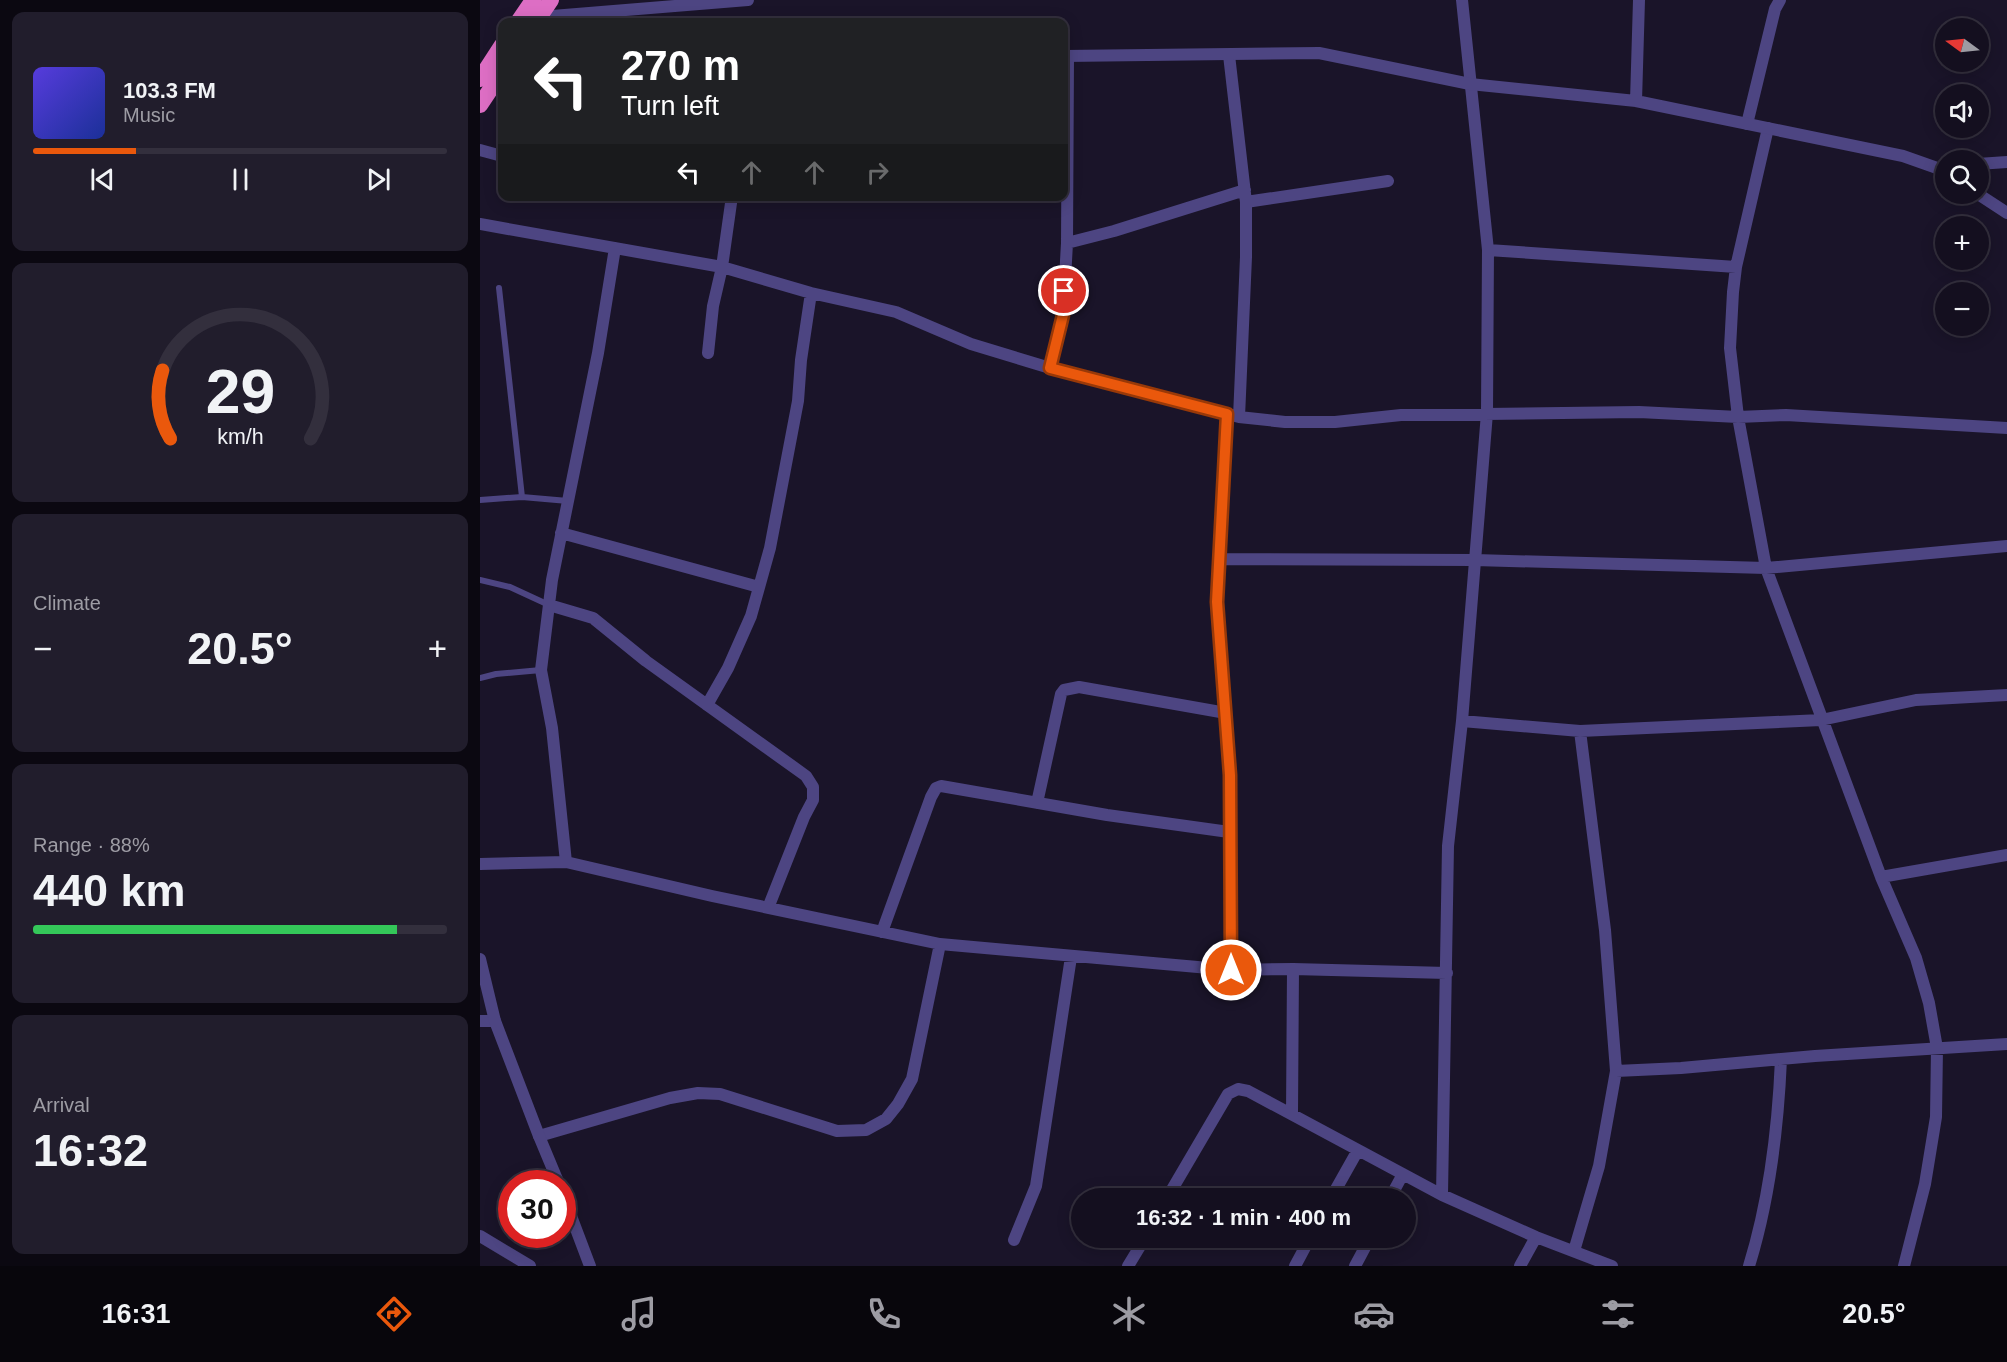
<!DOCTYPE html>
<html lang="en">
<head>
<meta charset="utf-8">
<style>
	:root { --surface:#140f1f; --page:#211d2c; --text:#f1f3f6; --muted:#9d9ca4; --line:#332f3d; --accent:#ea580c }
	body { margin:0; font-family:Arial,sans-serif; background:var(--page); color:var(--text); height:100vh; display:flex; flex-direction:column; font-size:22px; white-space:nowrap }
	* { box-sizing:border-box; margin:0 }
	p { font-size:20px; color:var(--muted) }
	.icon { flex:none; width:33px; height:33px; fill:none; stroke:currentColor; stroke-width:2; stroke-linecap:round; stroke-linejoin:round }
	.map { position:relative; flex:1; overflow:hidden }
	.drawer { display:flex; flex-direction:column; gap:12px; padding:12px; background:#0b0811; width:480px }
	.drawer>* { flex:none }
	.top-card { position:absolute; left:18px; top:18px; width:570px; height:183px; border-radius:12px; box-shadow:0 3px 15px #0003,0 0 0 2px var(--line); background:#202124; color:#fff; overflow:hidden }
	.needle { width:39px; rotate:285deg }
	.fabs { position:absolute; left:1455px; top:18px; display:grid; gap:12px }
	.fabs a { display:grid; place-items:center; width:54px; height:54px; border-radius:50%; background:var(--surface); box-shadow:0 3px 15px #0003,0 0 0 2px var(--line); font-size:30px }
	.speed { position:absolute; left:18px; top:1170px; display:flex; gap:12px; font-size:30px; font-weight:700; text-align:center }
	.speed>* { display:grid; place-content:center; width:78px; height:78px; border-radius:50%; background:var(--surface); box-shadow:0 3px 15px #0003,0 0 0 2px var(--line); line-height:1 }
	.speed .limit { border:9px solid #d22; background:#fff; color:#111 }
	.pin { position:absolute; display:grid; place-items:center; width:51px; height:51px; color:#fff; margin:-26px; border:3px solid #fff; border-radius:50%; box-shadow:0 2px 6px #0007 }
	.me { position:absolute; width:66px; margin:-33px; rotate:0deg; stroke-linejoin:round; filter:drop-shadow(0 0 4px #0008) }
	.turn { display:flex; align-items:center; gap:21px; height:126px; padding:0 24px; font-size:27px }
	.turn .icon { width:78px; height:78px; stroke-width:2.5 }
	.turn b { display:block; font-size:42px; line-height:51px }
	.lanes { display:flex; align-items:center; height:57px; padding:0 24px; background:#0003; justify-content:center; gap:30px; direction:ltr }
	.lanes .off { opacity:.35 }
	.big { font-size:45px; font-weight:600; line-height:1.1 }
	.drawer .card { flex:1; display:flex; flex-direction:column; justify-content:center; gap:9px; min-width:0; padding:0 21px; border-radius:12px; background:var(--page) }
	.drawer .dial { align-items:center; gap:0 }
	.dial svg { height:156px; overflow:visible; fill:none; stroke:var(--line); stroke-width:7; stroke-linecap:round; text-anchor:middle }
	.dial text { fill:var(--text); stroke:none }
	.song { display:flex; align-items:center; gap:18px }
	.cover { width:72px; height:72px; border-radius:9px; background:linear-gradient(135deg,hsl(250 70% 55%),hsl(230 70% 35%)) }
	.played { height:6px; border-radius:3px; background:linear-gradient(90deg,var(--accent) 25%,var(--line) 25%) }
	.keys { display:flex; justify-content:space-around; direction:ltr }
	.heat { display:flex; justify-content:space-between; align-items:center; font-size:33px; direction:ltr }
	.charge { height:9px; border-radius:4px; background:linear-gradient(90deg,#34c759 88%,var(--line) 0) }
	.trip { position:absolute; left:591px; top:1188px; width:345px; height:60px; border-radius:30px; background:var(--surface); box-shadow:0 3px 15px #0003,0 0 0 2px var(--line); font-weight:600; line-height:60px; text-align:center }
	.menu { display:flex; height:96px; justify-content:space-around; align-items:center; background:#08060c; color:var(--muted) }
	.menu .icon { width:42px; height:42px }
	.menu .current { color:var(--accent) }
	.menu b { font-size:27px; color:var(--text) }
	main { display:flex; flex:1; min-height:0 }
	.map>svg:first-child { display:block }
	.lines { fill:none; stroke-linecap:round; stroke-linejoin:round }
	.service { stroke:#4d4582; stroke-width:6 }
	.minor { stroke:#4d4582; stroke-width:12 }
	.tertiary { stroke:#4d4582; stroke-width:12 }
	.trunk { stroke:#dd6ec4; stroke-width:16 }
	.route-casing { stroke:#983908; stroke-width:15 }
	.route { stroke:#ea580c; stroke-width:10 }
</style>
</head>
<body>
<main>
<section class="drawer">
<div class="card">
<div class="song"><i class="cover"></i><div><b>103.3 FM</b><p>Music</p></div></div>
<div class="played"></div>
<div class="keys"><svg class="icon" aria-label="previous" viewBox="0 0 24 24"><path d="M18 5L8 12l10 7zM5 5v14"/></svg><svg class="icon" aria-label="pause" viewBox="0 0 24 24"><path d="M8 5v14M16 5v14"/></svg><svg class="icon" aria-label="next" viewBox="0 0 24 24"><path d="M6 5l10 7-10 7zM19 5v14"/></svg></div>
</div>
<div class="card dial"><svg viewBox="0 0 100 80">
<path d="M14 69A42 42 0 1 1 86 69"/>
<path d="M14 69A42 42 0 0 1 10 34" stroke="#ea580c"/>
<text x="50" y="56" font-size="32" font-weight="700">29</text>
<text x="50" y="72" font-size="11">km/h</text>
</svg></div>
<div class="card"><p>Climate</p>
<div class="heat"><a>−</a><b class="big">20.5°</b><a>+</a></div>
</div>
<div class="card"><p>Range · 88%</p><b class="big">440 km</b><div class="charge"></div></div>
<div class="card"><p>Arrival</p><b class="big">16:32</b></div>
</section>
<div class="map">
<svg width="1527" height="1266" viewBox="0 0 1527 1266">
	<rect width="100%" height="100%" fill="#1a1429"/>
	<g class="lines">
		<path class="service" d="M19,288L42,497
			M0,500L42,497L88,501
			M0,580L30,587L69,605
			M0,678L16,674L61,670"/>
		<path class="minor" d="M60,17L268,0
			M749,55L766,202V257L759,417
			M1267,124L1295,9L1300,0
			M1288,128L1256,267L1253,292L1250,348L1258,417L1286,568L1401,877L1436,958L1449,1003L1457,1048L1456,1117L1445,1184L1424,1266
			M1498,164L1527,162
			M766,202L908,181
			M0,224L242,267L331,293L416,312L491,344L570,368L759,417L805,422H855L921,415L1159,412L1258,417L1306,415L1527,428
			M587,243L634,231L765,190
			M1008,250L1256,267
			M228,353L233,306L242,267L252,196
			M570,368L583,315L587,243L588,56
			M747,414L737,602L750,775L751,970
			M81,533L279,587
			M741,559L995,560L1286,568L1527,546
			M69,605L113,618L166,661L326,776L333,787V800L324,817L288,908
			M227,705L248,668L271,616L290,548L318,401L321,360L331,293
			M982,721L1100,731L1341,720L1436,700L1527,695
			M557,803L581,694L584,690L599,687L746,713
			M86,862L72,728L61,670L72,580L118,353L135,248
			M0,864L86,862L232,896L460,944L751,970L813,969L967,973
			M1401,877L1527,855
			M402,932L451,797L456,788L461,786L627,815L749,832
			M0,1021H15
			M1136,1071L1201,1068L1335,1056L1527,1044
			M812,1114L813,969
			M59,1136L190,1098L218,1093L240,1094L357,1131L386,1130L406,1119L418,1104L432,1079L460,944
			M962,1195L968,846L982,721L1007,413L1008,250L982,0
			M687,1198L748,1094L758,1089L768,1091L962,1195L1056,1237L1132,1266
			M851,1198L878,1150
			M910,1198L923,1174
			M534,1240L556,1186L591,957
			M1094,1251L1119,1166L1136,1071L1125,930L1100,731
			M648,1266L665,1238
			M815,1266L830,1238
			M875,1266L890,1238
			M1040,1266L1056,1237
			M1269,1266C1290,1198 1298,1130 1301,1059"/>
		<path class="tertiary" d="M584,56L839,53L990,84L1156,101L1423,156L1457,168L1466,173
			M1156,101L1159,0
			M0,150L22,156
			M1498,194L1527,213
			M0,959L15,1021L59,1136L79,1184
			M82,1192L110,1266
			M0,1236L50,1266"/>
		<path class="trunk" d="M38,22L53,0
			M56,22L71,0
			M0,79L22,45
			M0,105L22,72"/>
	</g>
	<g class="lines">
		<g class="route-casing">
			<path id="route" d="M584,291L583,315L570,368L747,414L737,602L750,775L751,970"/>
		</g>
		<use href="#route" class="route"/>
	</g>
</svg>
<div class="fabs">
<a><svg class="needle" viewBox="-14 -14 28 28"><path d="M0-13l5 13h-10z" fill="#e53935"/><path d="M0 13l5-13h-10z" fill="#9d9ca4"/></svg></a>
<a><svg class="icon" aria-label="sound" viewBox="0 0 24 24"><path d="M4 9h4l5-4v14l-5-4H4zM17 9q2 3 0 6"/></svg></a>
<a><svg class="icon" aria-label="search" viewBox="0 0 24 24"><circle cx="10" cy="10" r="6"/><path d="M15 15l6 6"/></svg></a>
<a>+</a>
<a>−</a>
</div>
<div class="speed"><div class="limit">30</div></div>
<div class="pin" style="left:584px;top:291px;background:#d93025"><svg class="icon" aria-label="arrive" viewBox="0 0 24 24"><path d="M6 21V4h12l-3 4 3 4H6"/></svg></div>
<svg class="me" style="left:751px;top:970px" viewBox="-20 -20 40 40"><circle r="17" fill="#ea580c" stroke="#fff" stroke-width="3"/><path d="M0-11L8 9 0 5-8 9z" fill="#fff"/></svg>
<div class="trip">16:32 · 1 min · 400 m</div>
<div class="top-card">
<div class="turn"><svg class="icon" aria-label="left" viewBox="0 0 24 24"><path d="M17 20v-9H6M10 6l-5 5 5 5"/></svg><div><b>270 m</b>Turn left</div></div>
<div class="lanes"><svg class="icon" aria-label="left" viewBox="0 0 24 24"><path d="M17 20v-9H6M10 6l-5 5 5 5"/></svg><svg class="icon off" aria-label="ahead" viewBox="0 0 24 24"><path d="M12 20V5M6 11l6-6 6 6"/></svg><svg class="icon off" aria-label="ahead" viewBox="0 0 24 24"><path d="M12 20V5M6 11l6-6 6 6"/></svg><svg class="icon off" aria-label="right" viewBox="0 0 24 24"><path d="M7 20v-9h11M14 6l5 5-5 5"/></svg></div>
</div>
</div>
</main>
<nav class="menu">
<b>16:31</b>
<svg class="icon current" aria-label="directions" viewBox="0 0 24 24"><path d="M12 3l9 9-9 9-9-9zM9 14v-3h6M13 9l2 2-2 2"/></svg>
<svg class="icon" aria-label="music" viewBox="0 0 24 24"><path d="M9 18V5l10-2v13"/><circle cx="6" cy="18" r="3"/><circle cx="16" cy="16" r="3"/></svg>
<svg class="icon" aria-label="phone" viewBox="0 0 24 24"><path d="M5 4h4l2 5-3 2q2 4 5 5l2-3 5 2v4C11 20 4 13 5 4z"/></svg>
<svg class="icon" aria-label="climate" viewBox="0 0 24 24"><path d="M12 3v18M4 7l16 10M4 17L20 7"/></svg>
<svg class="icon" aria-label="car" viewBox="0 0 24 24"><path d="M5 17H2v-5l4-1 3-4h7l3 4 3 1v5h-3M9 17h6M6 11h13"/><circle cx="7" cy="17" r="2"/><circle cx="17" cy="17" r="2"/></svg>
<svg class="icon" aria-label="filters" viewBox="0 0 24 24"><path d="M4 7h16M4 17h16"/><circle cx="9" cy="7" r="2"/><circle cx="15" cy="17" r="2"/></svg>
<b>20.5°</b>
</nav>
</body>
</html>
